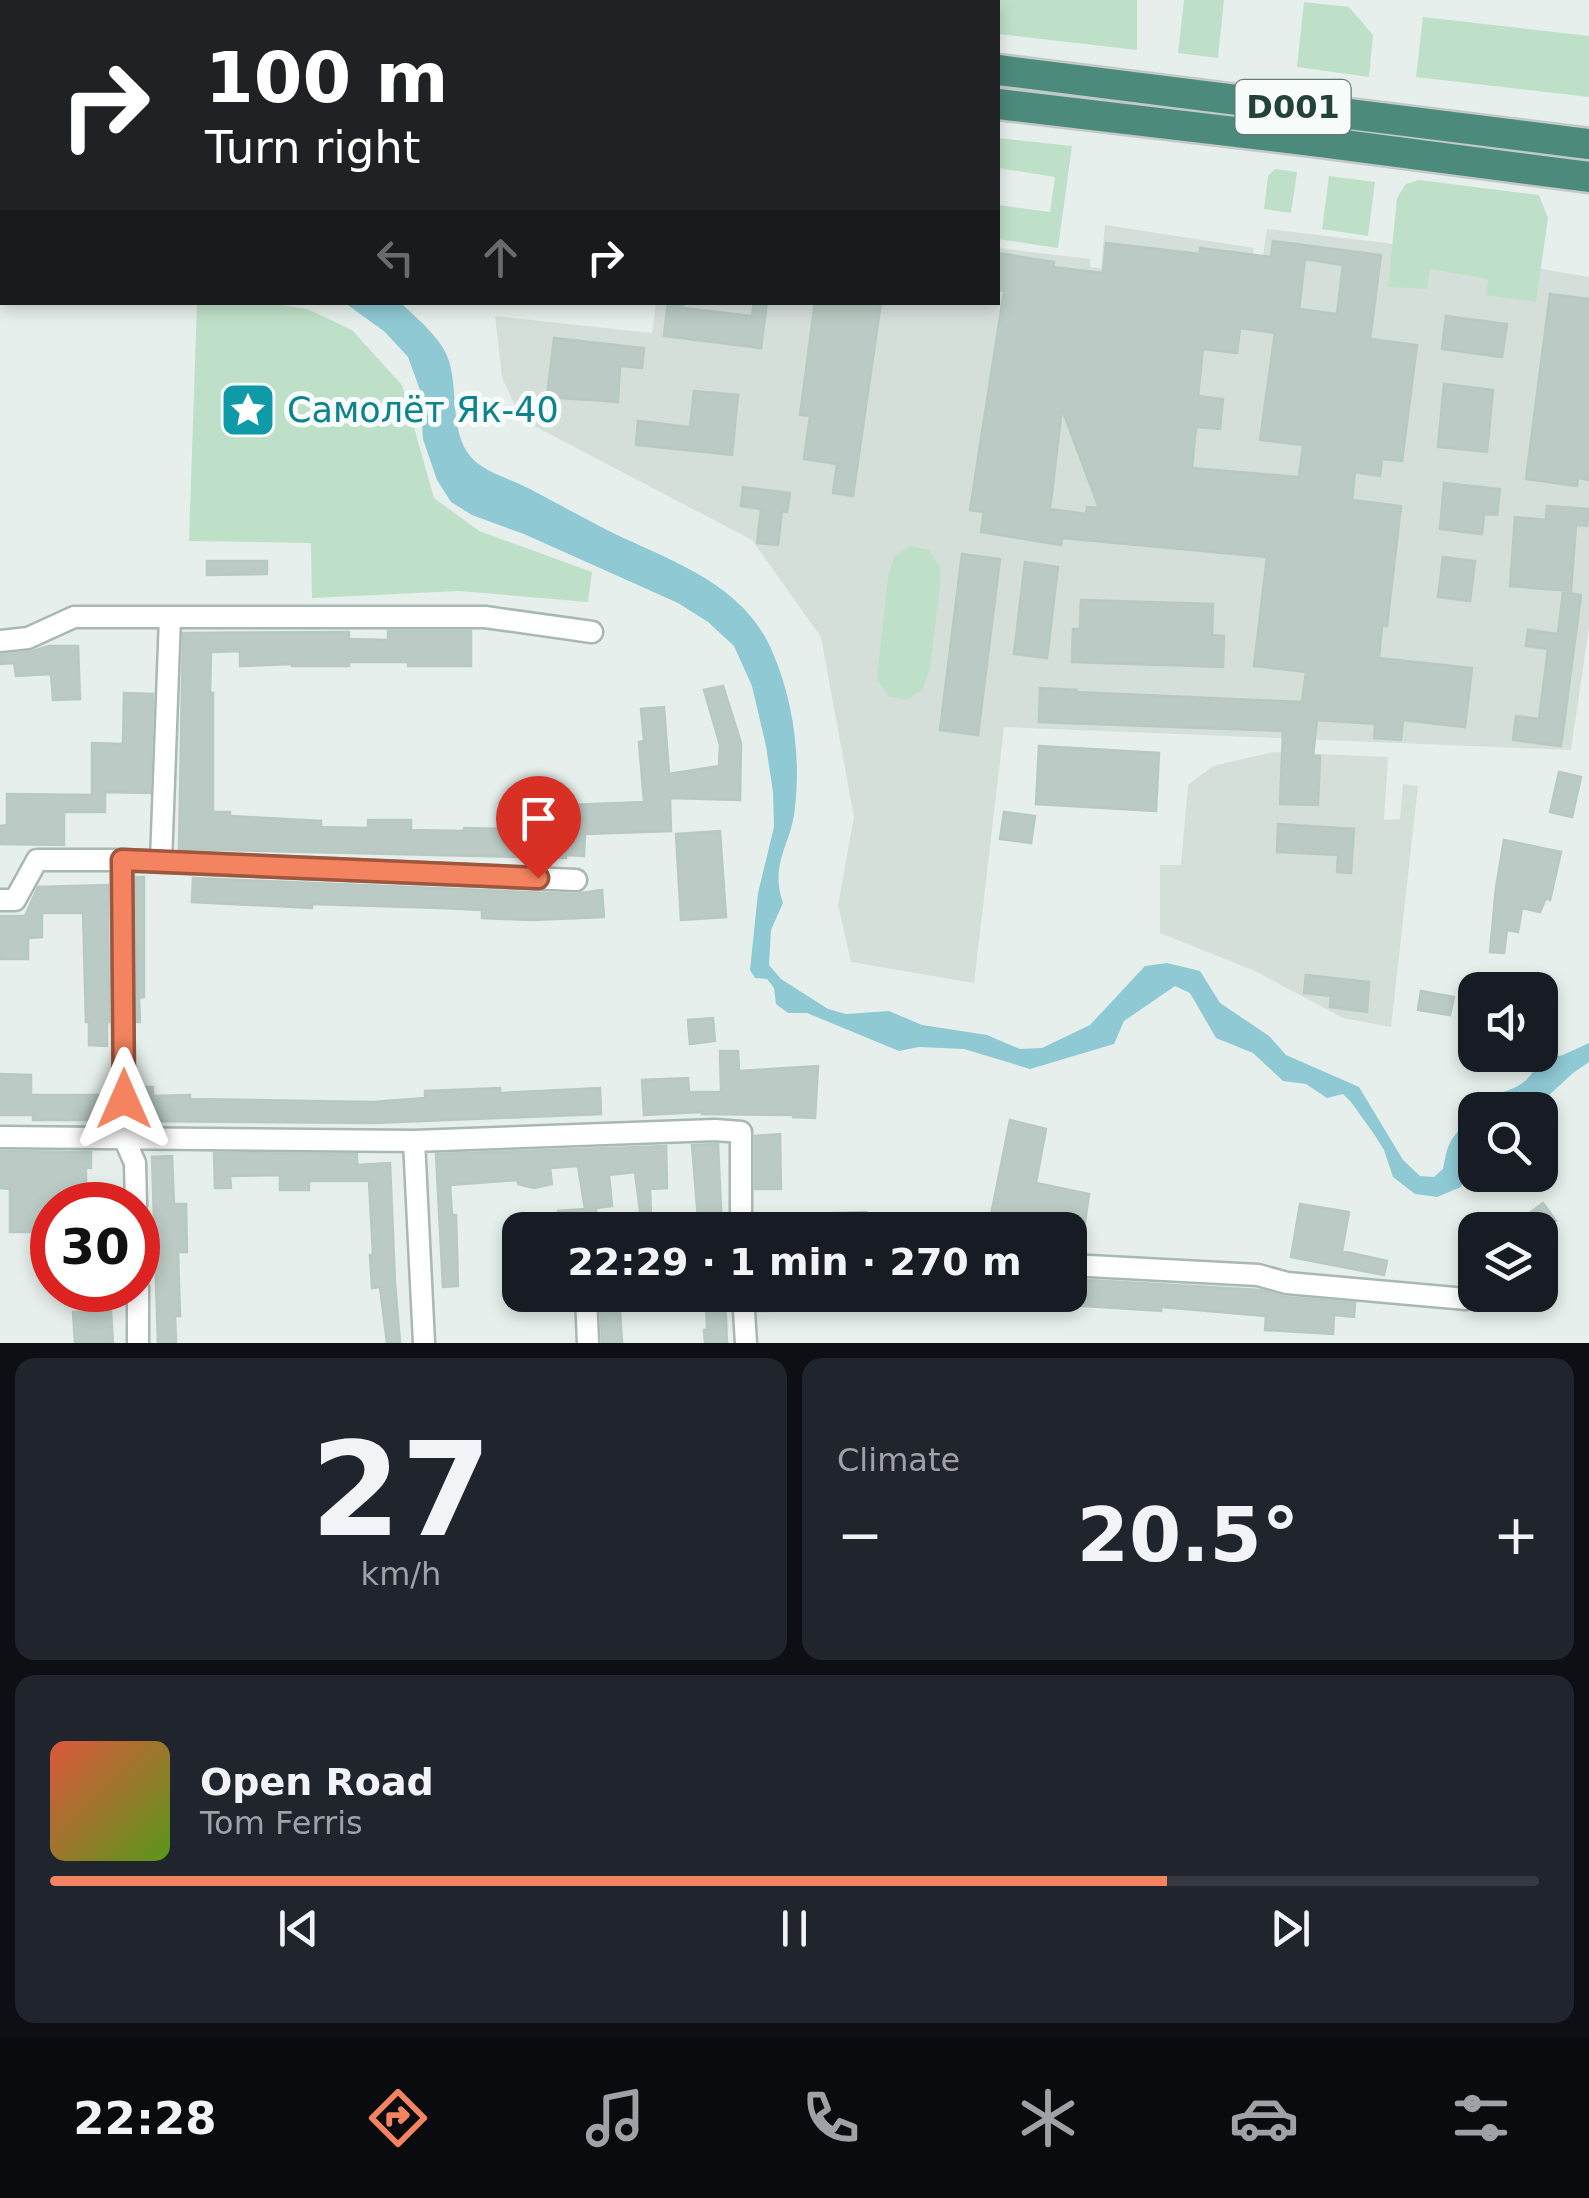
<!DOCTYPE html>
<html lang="en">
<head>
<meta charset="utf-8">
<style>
	:root { --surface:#171b24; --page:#20242c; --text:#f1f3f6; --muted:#9ea1a6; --line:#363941; --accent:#f4845f }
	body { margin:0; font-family:"DejaVu Sans",sans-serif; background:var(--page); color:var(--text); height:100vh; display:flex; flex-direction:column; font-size:38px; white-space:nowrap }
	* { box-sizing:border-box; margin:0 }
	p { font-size:32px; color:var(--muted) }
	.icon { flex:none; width:55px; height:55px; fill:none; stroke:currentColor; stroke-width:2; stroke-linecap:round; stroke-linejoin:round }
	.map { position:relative; height:1343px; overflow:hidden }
	.drawer { display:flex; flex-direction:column; gap:15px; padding:15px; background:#0d0f14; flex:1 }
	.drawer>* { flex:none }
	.guide { position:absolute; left:0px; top:0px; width:1000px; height:305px; box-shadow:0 5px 15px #0003; background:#202124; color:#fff; overflow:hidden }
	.fabs { position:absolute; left:1458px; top:972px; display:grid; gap:20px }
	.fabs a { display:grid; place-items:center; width:100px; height:100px; border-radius:20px; background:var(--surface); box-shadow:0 5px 15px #0003; font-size:50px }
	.speed { position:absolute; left:30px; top:1182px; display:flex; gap:20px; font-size:50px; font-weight:700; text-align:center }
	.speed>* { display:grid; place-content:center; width:130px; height:130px; border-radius:50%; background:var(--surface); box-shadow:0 5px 15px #0003; line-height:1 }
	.speed .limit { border:15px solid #d22; background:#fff; color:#111 }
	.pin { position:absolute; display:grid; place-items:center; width:85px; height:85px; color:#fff; margin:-102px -42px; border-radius:50% 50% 50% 0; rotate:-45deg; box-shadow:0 0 10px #0007 }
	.pin .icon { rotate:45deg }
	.me { position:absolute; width:110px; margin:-55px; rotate:0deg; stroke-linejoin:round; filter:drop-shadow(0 0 8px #0008) }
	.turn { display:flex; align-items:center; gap:35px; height:210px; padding:0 40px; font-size:45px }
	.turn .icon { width:130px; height:130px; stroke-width:2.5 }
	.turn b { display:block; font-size:70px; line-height:85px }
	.lanes { display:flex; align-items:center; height:95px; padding:0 40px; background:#0003; justify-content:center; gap:50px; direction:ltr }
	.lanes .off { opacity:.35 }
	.big { font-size:75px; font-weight:800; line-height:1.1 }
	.drawer .card { flex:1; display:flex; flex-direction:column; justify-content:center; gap:15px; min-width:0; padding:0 35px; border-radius:20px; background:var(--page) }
	.drawer .dial { align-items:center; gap:0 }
	.dial b { font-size:130px; line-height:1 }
	.song { display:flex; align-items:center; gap:30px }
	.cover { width:120px; height:120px; border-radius:15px; background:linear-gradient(135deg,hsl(10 70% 55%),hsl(90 70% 35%)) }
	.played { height:10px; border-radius:5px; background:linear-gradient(90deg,var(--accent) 75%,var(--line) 75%) }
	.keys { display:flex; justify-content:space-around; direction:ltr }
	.heat { display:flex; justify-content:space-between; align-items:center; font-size:55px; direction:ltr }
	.drawer .tiles { flex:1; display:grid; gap:15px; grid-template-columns:1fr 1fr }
	.card:last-child { grid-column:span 2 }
	.trip { position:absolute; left:502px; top:1212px; width:585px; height:100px; border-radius:20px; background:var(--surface); box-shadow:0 5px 15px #0003; font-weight:800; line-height:100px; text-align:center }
	.menu { display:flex; height:160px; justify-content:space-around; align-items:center; background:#090b0e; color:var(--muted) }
	.menu .icon { width:70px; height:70px }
	.menu .current { color:var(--accent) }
	.menu b { font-size:45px; color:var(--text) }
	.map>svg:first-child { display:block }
	.built { fill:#d4dfda }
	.green { fill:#bfe0c8 }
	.water { fill:#8ec9d4 }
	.building { fill:#bbcac4; stroke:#b8c9c2; stroke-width:2.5; fill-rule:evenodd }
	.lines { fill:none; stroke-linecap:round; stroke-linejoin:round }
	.minor-casing { stroke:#a8b8b2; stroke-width:25 }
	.trunk-casing { stroke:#c2cac8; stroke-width:35 }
	.minor { stroke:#fff; stroke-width:20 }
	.trunk { stroke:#4c8a7c; stroke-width:30 }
	.route-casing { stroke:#9f563e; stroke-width:25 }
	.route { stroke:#f4845f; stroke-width:18 }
	.labels { text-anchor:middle; stroke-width:10; stroke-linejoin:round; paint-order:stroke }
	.shield { fill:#f7fbf9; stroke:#637a73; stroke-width:2.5 }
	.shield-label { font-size:32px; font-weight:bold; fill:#24423a }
	.culture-label { font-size:35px; fill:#0d838f; stroke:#f7fbf9; text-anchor:start }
</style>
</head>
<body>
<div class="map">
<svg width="1589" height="1343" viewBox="0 0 1589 1343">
	<rect width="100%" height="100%" fill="#e6efeb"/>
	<path class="built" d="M1105,225L1254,248L1247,292L1257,293L1267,229L1386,243L1589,277V627L1571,750L1004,727L974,983L851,962L838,905L854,817L821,637L752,540L521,419L502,377L495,316L652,333L656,303L998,302V248L1090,259V267L1101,268Z
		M1273,752L1388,757L1384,820L1400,819L1403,784L1418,786L1391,1027L1343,1018L1255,971L1160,933V865H1181L1188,785L1213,766Z"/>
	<path class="green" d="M848,0H1137V50L998,34V2H848Z
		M1184,0H1224L1218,58L1178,53Z
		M1304,2L1349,7L1373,35L1369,77L1297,67Z
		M1423,17L1589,36V97L1416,77Z
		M998,138L1072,146L1058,248L998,239V205L1050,212L1055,177L998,168Z
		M1275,169L1297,172L1291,213L1264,209L1268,176Z
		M1329,176L1375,182L1368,236L1322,229Z
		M1419,180L1539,195L1548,218L1536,302L1486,295L1488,279L1430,269L1427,289L1388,287L1397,198L1406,184Z
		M197,303L261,302L307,309L352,330L402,385L434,498L479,531L592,572L588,602L459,591L312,598L311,543L189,541Z
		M910,546L929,550L940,567V586L930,669L923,689L907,700L888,696L877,679L888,577L894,557Z"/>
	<path class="water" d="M345,303H401C417,319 442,338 449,361C459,392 448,438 476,462C490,474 513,480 530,489C557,503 583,518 611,532C671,561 744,584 772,651C793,699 801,755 795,807C792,844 769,863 783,903L771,930L769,965L781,979L828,1009L846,1014L889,1011L922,1025L987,1035L1020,1049L1042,1048L1090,1025L1145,966L1167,963L1200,971L1220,1003L1269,1036L1286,1055L1359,1087L1403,1160L1420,1176L1434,1177L1443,1169C1448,1145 1447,1145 1462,1126C1467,1120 1470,1111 1476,1106C1500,1084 1520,1100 1540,1060L1563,1055L1589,1043V1062L1573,1073L1533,1110H1475V1159L1468,1169L1461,1187L1437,1197L1415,1194L1393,1177L1384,1150L1374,1134L1351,1102L1343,1094L1327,1098L1306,1084L1283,1081L1253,1053L1216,1038L1190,993L1175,986L1124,1021L1114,1044L1030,1069L964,1049L919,1047L899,1051L807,1013H788L776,1004L774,988L767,979L755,978L750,970L758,893L774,827L773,792L766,746L752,686L734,646L708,622L678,603L524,534L472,515L451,502L437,480L423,439L420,390L408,357L385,332Z"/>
	<path class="building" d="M1273,241L1381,255L1370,339L1417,345L1402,461L1382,459L1380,476L1355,472L1352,500L1401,506L1387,626L1382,625L1379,658L1472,668L1465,727L1403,720L1401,740L1374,738L1375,724L1317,720L1313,756H1320L1318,805L1280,804L1283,731L1039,722L1040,688L1077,690V692L1302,702L1306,672L1254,666L1267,557L1062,538L1061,545L981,532L984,512L970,510L1004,291L998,290V253L1054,262L1053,267L1103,273L1106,243L1200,254V248L1271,257ZM1305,259L1343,265L1337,314L1299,309ZM1240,328L1275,333L1260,440L1303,445L1299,477L1192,468L1196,427L1220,429L1223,399L1198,396L1203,349L1237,353ZM1062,409L1099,508L1087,507L1086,514L1050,509Z
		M1550,294L1589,299V480L1578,478L1577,486L1526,479Z
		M668,302H683V308L752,316L754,302H767L761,348L664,336Z
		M815,302H881L853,496L833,493L837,464L804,459L810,416L800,415Z
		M1446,316L1507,324L1502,357L1442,349Z
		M554,338L644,348L642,368L620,366L618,402L547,397Z
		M1444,384L1493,390L1487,452L1438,447Z
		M694,391L738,395L732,455L636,445L638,421L690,427Z
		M1444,483L1500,489L1497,515L1484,514L1482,534L1440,529Z
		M743,487L790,493L787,512L782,511L778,545L757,543L761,509L741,506Z
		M1547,506L1589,509L1587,526L1576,525L1571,591L1510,586L1515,517L1546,520Z
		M962,554L1000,559L978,735L940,730Z
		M1443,557L1475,561L1470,601L1438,597Z
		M207,561H267V574L207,575Z
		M1025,562L1058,567L1047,658L1014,654Z
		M1563,592L1581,595L1561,746L1513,740L1516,716L1539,719L1548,649L1526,646L1528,630L1558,634Z
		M1081,600L1213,604L1212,635L1224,636L1223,667L1072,662L1073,629H1080Z
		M388,631H471V666H408V662H349V666H292V664L240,666V651L211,652L210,693H213V812H230V816L321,821V827L368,828V820H411V830L464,831V828L513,829V824L571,825V805L644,802L639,742L644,741L641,709L664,707L669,774L719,766L720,745L704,690L723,686L741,743L740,800L670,798L671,831L585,834L584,856L566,855V858L179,849L183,633L349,632V639L388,640Z
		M49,646H78L80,699L53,700L51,674L16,676L14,663L0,664V655L29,652Z
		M124,693L153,694L150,793L105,792V812H64V845L0,844V826L7,825V794L92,795V743L123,744Z
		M1039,746L1159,753L1156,811L1036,804Z
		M1559,772L1581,777L1572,817L1550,812Z
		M1004,812L1035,816L1031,843L1000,839Z
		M1278,824L1354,829L1351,873L1337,872L1338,855L1277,852Z
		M720,831L726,917L681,920L676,834Z
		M1504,840L1561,852L1550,900L1546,898L1540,912L1522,908L1518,932L1507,930L1504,953L1490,952L1496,888Z
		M136,877H144V997L139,998L140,1022H137Z
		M193,878L575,894L602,890L604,917L531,920L482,918V910L441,908L312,904V908L192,902Z
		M108,885L109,1022H107V1046L89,1045V1022H86L83,913H42V937L28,938V959H0V916H25L38,887Z
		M1306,975L1369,982L1367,1012L1330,1007L1331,996L1304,993Z
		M1421,991L1454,997L1450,1015L1418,1010Z
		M713,1018L715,1041L690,1044L688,1020Z
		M720,1051H738L739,1071L818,1066L815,1118L793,1117V1115L702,1114V1112L644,1115L642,1080L688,1078L689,1092H721Z
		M0,1074L31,1075V1095H107V1120H33V1115H0Z
		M137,1087H153V1096L190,1095V1099L373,1102L425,1098V1091L500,1088V1093L600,1088L601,1114L374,1123L138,1121Z
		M1010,1120L1046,1129L1036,1183L1089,1194L1081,1252L1070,1251V1230H988Z
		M780,1134L781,1189H755V1136Z
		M718,1144L722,1230H699L692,1145Z
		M666,1146L667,1188L650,1189L651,1218L641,1219L635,1172L609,1175L612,1206L596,1208L598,1230H559L558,1211L585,1209L578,1166L550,1168L552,1184L534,1188L518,1184V1180L450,1185L452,1215H456L458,1286L443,1287L436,1154Z
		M0,1151L91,1152V1168L86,1167V1205H52V1232H10V1189L0,1188Z
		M214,1153L357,1154V1165L390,1163L395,1283L400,1343H387L380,1287L372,1288L370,1255H373L369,1181H309V1190H280V1175L230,1176L231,1188H215Z
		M172,1156L174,1204H186L187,1252H178L180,1316H175L176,1343H158L152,1157Z
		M1543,1203L1556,1221L1544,1230H1507Z
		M1300,1204L1349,1212L1342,1251L1387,1261L1384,1275L1291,1257Z
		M866,1212L867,1230H755V1216Z
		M1070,1279L1261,1290L1286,1297L1355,1303L1354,1317L1334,1315L1333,1334L1265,1330L1266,1316L1161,1307V1311L1070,1305Z
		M600,1295H619L622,1343H602Z
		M725,1295L727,1343H705L704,1330H707L706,1296Z
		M757,1295H811V1310L758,1311Z
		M111,1311L113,1343H75L73,1312Z"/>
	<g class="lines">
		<g class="minor-casing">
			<path id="minor" d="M503,2V0
				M616,2V0
				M0,641L28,638L74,617H485L592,632
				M122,860L124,1138L135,1163L136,1205
				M161,862L170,617
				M0,900H15L37,860H122L576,880
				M0,1137L414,1141L715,1130L741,1132V1230
				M414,1141L424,1343
				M1070,1265L1258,1275L1287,1283L1466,1299
				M138,1288V1343
				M586,1295L588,1343
				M743,1295L746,1343"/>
		</g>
		<g class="trunk-casing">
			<path id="trunk" d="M140,0L160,2
				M403,0L423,2
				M998,70L1589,144
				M998,104L1321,142L1589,177"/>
		</g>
		<use href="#minor" class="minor"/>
		<use href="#trunk" class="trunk"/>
	</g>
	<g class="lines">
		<g class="route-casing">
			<path id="route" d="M124,1099L122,860L538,878"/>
		</g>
		<use href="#route" class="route"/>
	</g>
	<defs>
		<g id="sight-square" transform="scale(2.875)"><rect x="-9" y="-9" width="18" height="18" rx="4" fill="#0f9aa8" stroke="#f7fbf9"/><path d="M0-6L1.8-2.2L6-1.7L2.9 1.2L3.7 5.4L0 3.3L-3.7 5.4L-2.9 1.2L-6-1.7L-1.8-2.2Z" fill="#fff"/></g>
	</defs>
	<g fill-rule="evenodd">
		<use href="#sight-square" x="248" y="410"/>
	</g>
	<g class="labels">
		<rect class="shield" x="1235.5" y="80" width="115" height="54" rx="8"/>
		<g class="shield-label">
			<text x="1293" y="118">D001</text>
		</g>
		<g class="culture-label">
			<text x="287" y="422">Самолёт Як-40</text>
		</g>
	</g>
</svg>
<div class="fabs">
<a><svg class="icon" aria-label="sound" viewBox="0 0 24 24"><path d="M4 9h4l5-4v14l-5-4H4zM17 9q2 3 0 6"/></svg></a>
<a><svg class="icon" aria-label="search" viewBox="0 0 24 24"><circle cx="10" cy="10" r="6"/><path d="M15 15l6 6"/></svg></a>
<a><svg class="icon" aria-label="layers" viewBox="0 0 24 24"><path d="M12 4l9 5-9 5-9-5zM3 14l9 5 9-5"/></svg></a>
</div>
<div class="speed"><div class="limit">30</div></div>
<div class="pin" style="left:538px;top:878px;background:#d93025"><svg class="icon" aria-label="arrive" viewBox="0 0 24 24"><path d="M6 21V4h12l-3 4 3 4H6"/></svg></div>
<svg class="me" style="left:124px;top:1099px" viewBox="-20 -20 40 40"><path d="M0-17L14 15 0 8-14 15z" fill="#f4845f" stroke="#fff" stroke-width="4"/></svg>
<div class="trip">22:29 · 1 min · 270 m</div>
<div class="guide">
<div class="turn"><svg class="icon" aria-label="right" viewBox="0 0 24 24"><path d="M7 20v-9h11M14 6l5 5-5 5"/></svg><div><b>100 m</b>Turn right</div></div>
<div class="lanes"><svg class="icon off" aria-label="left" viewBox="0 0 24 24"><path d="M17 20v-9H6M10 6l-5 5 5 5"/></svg><svg class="icon off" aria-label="ahead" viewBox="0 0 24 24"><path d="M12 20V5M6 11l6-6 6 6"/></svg><svg class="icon" aria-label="right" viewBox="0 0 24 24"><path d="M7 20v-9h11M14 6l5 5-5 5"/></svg></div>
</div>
</div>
<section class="drawer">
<div class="tiles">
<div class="card dial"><b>27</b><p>km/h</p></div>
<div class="card"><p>Climate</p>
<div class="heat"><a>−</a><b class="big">20.5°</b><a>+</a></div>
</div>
<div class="card">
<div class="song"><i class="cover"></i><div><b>Open Road</b><p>Tom Ferris</p></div></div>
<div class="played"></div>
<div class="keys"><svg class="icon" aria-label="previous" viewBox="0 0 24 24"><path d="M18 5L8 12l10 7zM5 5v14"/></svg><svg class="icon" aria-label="pause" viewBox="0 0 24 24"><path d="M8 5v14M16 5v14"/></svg><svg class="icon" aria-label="next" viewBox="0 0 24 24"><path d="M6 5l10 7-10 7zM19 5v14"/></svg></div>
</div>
</div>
</section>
<nav class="menu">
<b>22:28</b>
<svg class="icon current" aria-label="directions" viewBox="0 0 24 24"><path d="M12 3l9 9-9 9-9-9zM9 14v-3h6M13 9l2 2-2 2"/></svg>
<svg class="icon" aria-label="music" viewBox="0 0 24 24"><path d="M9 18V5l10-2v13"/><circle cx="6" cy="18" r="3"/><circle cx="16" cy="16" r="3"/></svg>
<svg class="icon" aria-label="phone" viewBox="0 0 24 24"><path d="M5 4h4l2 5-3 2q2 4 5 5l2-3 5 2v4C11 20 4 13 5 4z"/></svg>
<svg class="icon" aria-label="climate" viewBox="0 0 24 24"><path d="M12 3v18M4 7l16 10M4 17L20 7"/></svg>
<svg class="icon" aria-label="car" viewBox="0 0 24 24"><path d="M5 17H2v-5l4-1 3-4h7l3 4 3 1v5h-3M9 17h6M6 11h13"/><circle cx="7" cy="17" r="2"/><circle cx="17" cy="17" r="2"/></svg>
<svg class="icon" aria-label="filters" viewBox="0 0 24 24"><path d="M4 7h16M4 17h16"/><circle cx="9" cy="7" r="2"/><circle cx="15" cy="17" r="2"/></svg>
</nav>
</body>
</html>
